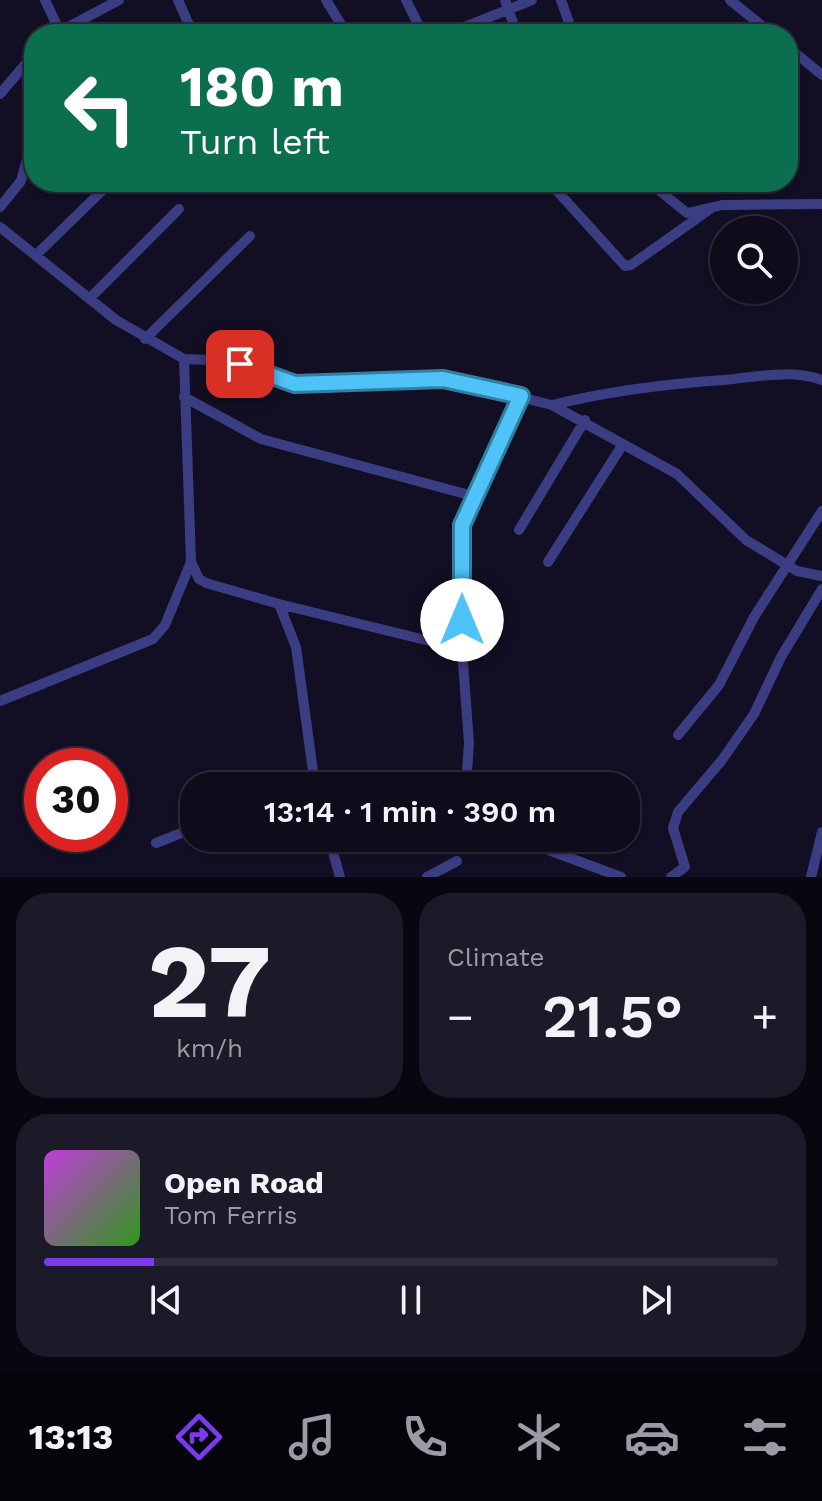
<!DOCTYPE html>
<html lang="en">
<head>
<meta charset="utf-8">
<style>
	:root { --surface:#0e0b1b; --page:#1c1928; --text:#f1f3f6; --muted:#9b9ba3; --line:#2e2b3a; --accent:#7c3aed }
	body { margin:0; font-family:"Work Sans",sans-serif; background:var(--page); color:var(--text); height:100vh; display:flex; flex-direction:column; font-size:30px; white-space:nowrap }
	* { box-sizing:border-box; margin:0 }
	p { font-size:26px; color:var(--muted) }
	.icon { flex:none; width:44px; height:44px; fill:none; stroke:currentColor; stroke-width:2; stroke-linecap:round; stroke-linejoin:round }
	.map { position:relative; height:877px; overflow:hidden }
	.panel { display:flex; flex-direction:column; gap:16px; padding:16px; background:#08060f; flex:1 }
	.panel>* { flex:none }
	.banner { position:absolute; left:24px; top:24px; width:774px; height:168px; border-radius:32px; box-shadow:0 2px 6px #0004,0 0 0 2px var(--line); background:#0b6e4f; color:#fff; overflow:hidden }
	.buttons { position:absolute; left:710px; top:216px; display:grid; gap:16px }
	.buttons a { display:grid; place-items:center; width:88px; height:88px; border-radius:50%; background:var(--surface); box-shadow:0 2px 6px #0004,0 0 0 2px var(--line); font-size:40px }
	.speed { position:absolute; left:24px; top:748px; display:flex; gap:16px; font-size:40px; font-weight:700; text-align:center }
	.speed>* { display:grid; place-content:center; width:104px; height:104px; border-radius:50%; background:var(--surface); box-shadow:0 2px 6px #0004,0 0 0 2px var(--line); line-height:1 }
	.speed .limit { border:12px solid #d22; background:#fff; color:#111 }
	.pin { position:absolute; display:grid; place-items:center; width:68px; height:68px; color:#fff; margin:-34px; border-radius:16px; box-shadow:0 4px 12px #0006 }
	.me { position:absolute; width:88px; margin:-44px; rotate:0deg; stroke-linejoin:round; filter:drop-shadow(0 0 6px #0008) }
	.turn { display:flex; align-items:center; gap:28px; height:168px; padding:0 24px; font-size:36px }
	.turn .icon { width:104px; height:104px; stroke-width:2.5 }
	.turn b { display:block; font-size:56px; line-height:68px }
	.big { font-size:60px; font-weight:600; line-height:1.1 }
	.panel .card { flex:1; display:flex; flex-direction:column; justify-content:center; gap:12px; min-width:0; padding:0 28px; border-radius:32px; background:var(--page) }
	.panel .dial { align-items:center; gap:0 }
	.dial b { font-size:104px; line-height:1 }
	.song { display:flex; align-items:center; gap:24px }
	.cover { width:96px; height:96px; border-radius:12px; background:linear-gradient(135deg,hsl(290 70% 55%),hsl(110 70% 35%)) }
	.played { height:8px; border-radius:4px; background:linear-gradient(90deg,var(--accent) 15%,var(--line) 15%) }
	.keys { display:flex; justify-content:space-around; direction:ltr }
	.heat { display:flex; justify-content:space-between; align-items:center; font-size:44px; direction:ltr }
	.panel .tiles { flex:1; display:grid; gap:16px; grid-template-columns:1fr 1fr }
	.card:last-child { grid-column:span 2 }
	.trip { position:absolute; left:180px; top:772px; width:460px; height:80px; border-radius:32px; background:var(--surface); box-shadow:0 2px 6px #0004,0 0 0 2px var(--line); font-weight:600; line-height:80px; text-align:center }
	.tab-bar { display:flex; height:128px; justify-content:space-around; align-items:center; background:#06040b; color:var(--muted) }
	.tab-bar .icon { width:56px; height:56px }
	.tab-bar .current { color:var(--accent) }
	.tab-bar b { font-size:36px; color:var(--text) }
	.map>svg:first-child { display:block }
	.lines { fill:none; stroke-linecap:round; stroke-linejoin:round }
	.minor { stroke:#3b3d82; stroke-width:10 }
	.route-casing { stroke:#337fa1; stroke-width:20 }
	.route { stroke:#4fc3f7; stroke-width:14 }
</style>
</head>
<body>
<div class="map">
<svg width="822" height="877" viewBox="0 0 822 877">
	<rect width="100%" height="100%" fill="#120f24"/>
	<g class="lines">
		<path class="minor" d="M45,0L59,30
			M178,0L193,34
			M326,0L347,34
			M406,0L423,34
			M505,0L517,34
			M561,0L573,34
			M730,0L772,34
			M55,34L119,0
			M447,34L532,0
			M788,47L822,75
			M0,94L34,54
			M413,182L415,187
			M549,182L625,266L631,265L713,207
			M649,182L687,213L722,205L822,204
			M0,207L21,181L28,155L34,147
			M0,227L116,320L184,359L230,361L295,384L369,379L455,381L552,405L677,474L746,540L797,571L822,576
			M36,255L111,182
			M90,298L179,209
			M145,339L250,236
			M184,359L191,562L199,579L206,583L279,604L296,647L315,786
			M184,397L261,439L473,496
			M552,405C609,391 665,384 724,380C757,377 789,369 822,380
			M519,530L585,420
			M548,562L623,444
			M279,604L462,649
			M0,701L153,639L165,625L191,562
			M678,735L719,685L754,617L822,511
			M466,786L469,743L462,649L461,532L473,496L521,396
			M329,838L340,877
			M528,838L551,851L621,877
			M156,843L194,828
			M427,877L457,861
			M671,877L685,867L673,828L678,812L722,760L754,714L781,657L822,589
			M811,877L822,832"/>
	</g>
	<g class="lines">
		<g class="route-casing">
			<path id="route" d="M240,364L295,384L443,379L521,396L462,525V620"/>
		</g>
		<use href="#route" class="route"/>
	</g>
</svg>
<div class="buttons">
<a><svg class="icon" aria-label="search" viewBox="0 0 24 24"><circle cx="10" cy="10" r="6"/><path d="M15 15l6 6"/></svg></a>
</div>
<div class="speed"><div class="limit">30</div></div>
<div class="pin" style="left:240px;top:364px;background:#d93025"><svg class="icon" aria-label="arrive" viewBox="0 0 24 24"><path d="M6 21V4h12l-3 4 3 4H6"/></svg></div>
<svg class="me" style="left:462px;top:620px" viewBox="-20 -20 40 40"><circle r="19" fill="#fff"/><path d="M0-13L10 11 0 6-10 11z" fill="#4fc3f7"/></svg>
<div class="trip">13:14 · 1 min · 390 m</div>
<div class="banner">
<div class="turn"><svg class="icon" aria-label="left" viewBox="0 0 24 24"><path d="M17 20v-9H6M10 6l-5 5 5 5"/></svg><div><b>180 m</b>Turn left</div></div>
</div>
</div>
<section class="panel">
<div class="tiles">
<div class="card dial"><b>27</b><p>km/h</p></div>
<div class="card"><p>Climate</p>
<div class="heat"><a>−</a><b class="big">21.5°</b><a>+</a></div>
</div>
<div class="card">
<div class="song"><i class="cover"></i><div><b>Open Road</b><p>Tom Ferris</p></div></div>
<div class="played"></div>
<div class="keys"><svg class="icon" aria-label="previous" viewBox="0 0 24 24"><path d="M18 5L8 12l10 7zM5 5v14"/></svg><svg class="icon" aria-label="pause" viewBox="0 0 24 24"><path d="M8 5v14M16 5v14"/></svg><svg class="icon" aria-label="next" viewBox="0 0 24 24"><path d="M6 5l10 7-10 7zM19 5v14"/></svg></div>
</div>
</div>
</section>
<nav class="tab-bar">
<b>13:13</b>
<svg class="icon current" aria-label="directions" viewBox="0 0 24 24"><path d="M12 3l9 9-9 9-9-9zM9 14v-3h6M13 9l2 2-2 2"/></svg>
<svg class="icon" aria-label="music" viewBox="0 0 24 24"><path d="M9 18V5l10-2v13"/><circle cx="6" cy="18" r="3"/><circle cx="16" cy="16" r="3"/></svg>
<svg class="icon" aria-label="phone" viewBox="0 0 24 24"><path d="M5 4h4l2 5-3 2q2 4 5 5l2-3 5 2v4C11 20 4 13 5 4z"/></svg>
<svg class="icon" aria-label="climate" viewBox="0 0 24 24"><path d="M12 3v18M4 7l16 10M4 17L20 7"/></svg>
<svg class="icon" aria-label="car" viewBox="0 0 24 24"><path d="M5 17H2v-5l4-1 3-4h7l3 4 3 1v5h-3M9 17h6M6 11h13"/><circle cx="7" cy="17" r="2"/><circle cx="17" cy="17" r="2"/></svg>
<svg class="icon" aria-label="filters" viewBox="0 0 24 24"><path d="M4 7h16M4 17h16"/><circle cx="9" cy="7" r="2"/><circle cx="15" cy="17" r="2"/></svg>
</nav>
</body>
</html>
